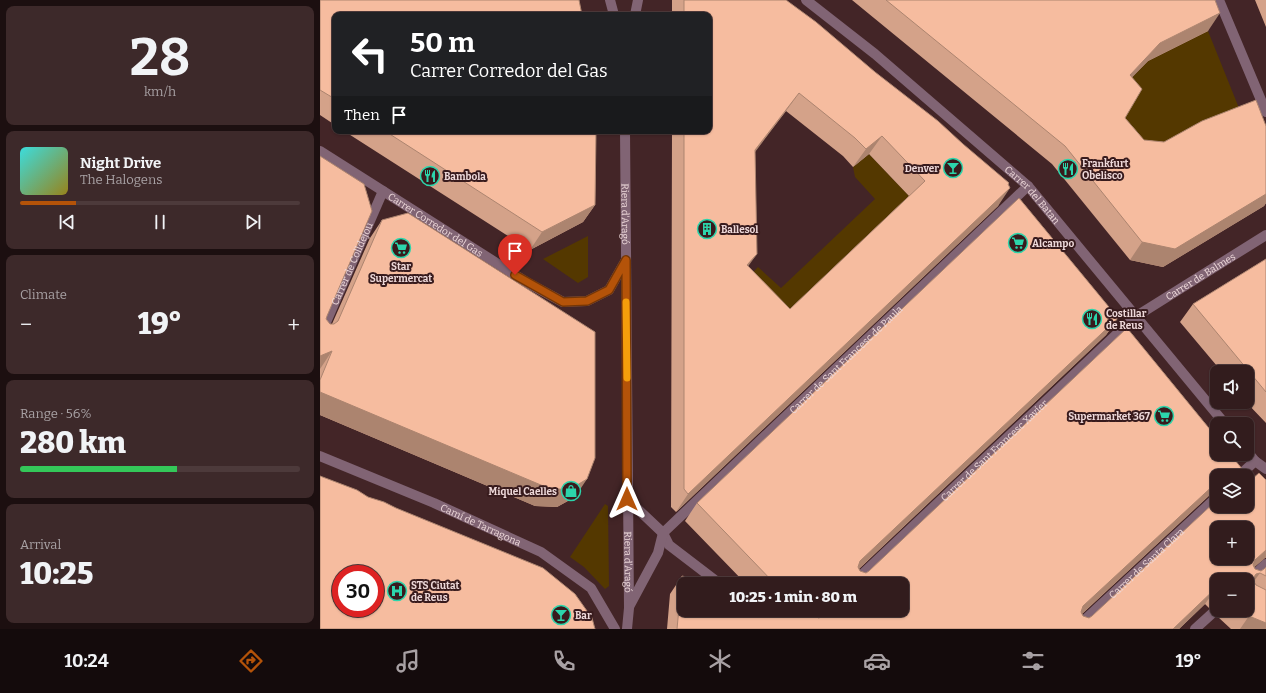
<!DOCTYPE html>
<html lang="en">
<head>
<meta charset="utf-8">
<style>
	:root { --surface:#321c1d; --page:#3d292a; --text:#f1f3f6; --muted:#a8a1a4; --line:#4d3a3b; --accent:#b45309 }
	body { margin:0; font-family:Bitter,serif; background:var(--page); color:var(--text); height:100vh; display:flex; flex-direction:column; font-size:15px; white-space:nowrap }
	* { box-sizing:border-box; margin:0 }
	p { font-size:13px; color:var(--muted) }
	.icon { flex:none; width:22px; height:22px; fill:none; stroke:currentColor; stroke-width:2; stroke-linecap:round; stroke-linejoin:round }
	.map { position:relative; flex:1; overflow:hidden }
	.details { display:flex; flex-direction:column; gap:6px; padding:6px; background:#1c0f10; width:320px }
	.details>* { flex:none }
	.guide { position:absolute; left:12px; top:12px; width:380px; height:122px; border-radius:8px; box-shadow:0 1px 3px #0004,0 0 0 1px var(--line); background:#202124; color:#fff; overflow:hidden }
	.tools { position:absolute; left:890px; top:365px; display:grid; gap:8px }
	.tools a { display:grid; place-items:center; width:44px; height:44px; border-radius:8px; background:var(--surface); box-shadow:0 1px 3px #0004,0 0 0 1px var(--line); font-size:20px }
	.speed { position:absolute; left:12px; top:565px; display:flex; gap:8px; font-size:20px; font-weight:700; text-align:center }
	.speed>* { display:grid; place-content:center; width:52px; height:52px; border-radius:50%; background:var(--surface); box-shadow:0 1px 3px #0004,0 0 0 1px var(--line); line-height:1 }
	.speed .limit { border:6px solid #d22; background:#fff; color:#111 }
	.pin { position:absolute; display:grid; place-items:center; width:34px; height:34px; color:#fff; margin:-41px -17px; border-radius:50% 50% 50% 0; rotate:-45deg; box-shadow:0 0 4px #0007 }
	.pin .icon { rotate:45deg }
	.me { position:absolute; width:44px; margin:-22px; rotate:0deg; stroke-linejoin:round; filter:drop-shadow(0 0 3px #0008) }
	.turn { display:flex; align-items:center; gap:14px; height:84px; padding:0 12px; font-size:18px }
	.turn .icon { width:52px; height:52px; stroke-width:2.5 }
	.turn b { display:block; font-size:28px; line-height:34px }
	.then { display:flex; align-items:center; height:38px; padding:0 12px; background:#0003; gap:8px; font-size:15px }
	.big { font-size:30px; font-weight:800; line-height:1.1 }
	.details .card { flex:1; display:flex; flex-direction:column; justify-content:center; gap:6px; min-width:0; padding:0 14px; border-radius:8px; background:var(--page) }
	.details .dial { align-items:center; gap:0 }
	.dial b { font-size:52px; line-height:1 }
	.song { display:flex; align-items:center; gap:12px }
	.cover { width:48px; height:48px; border-radius:6px; background:linear-gradient(135deg,hsl(180 70% 55%),hsl(50 70% 35%)) }
	.played { height:4px; border-radius:2px; background:linear-gradient(90deg,var(--accent) 20%,var(--line) 20%) }
	.keys { display:flex; justify-content:space-around; direction:ltr }
	.heat { display:flex; justify-content:space-between; align-items:center; font-size:22px; direction:ltr }
	.charge { height:6px; border-radius:3px; background:linear-gradient(90deg,#34c759 56%,var(--line) 0) }
	.trip { position:absolute; left:357px; top:577px; width:232px; height:40px; border-radius:8px; background:var(--surface); box-shadow:0 1px 3px #0004,0 0 0 1px var(--line); font-weight:800; line-height:40px; text-align:center }
	.tabs { display:flex; height:64px; justify-content:space-around; align-items:center; background:#140b0c; color:var(--muted) }
	.tabs .icon { width:28px; height:28px }
	.tabs .on { color:var(--accent) }
	.tabs b { font-size:18px; color:var(--text) }
	main { display:flex; flex:1; min-height:0 }
	.map>svg:first-child { display:block }
	.green { fill:#543800 }
	.lines { fill:none; stroke-linecap:round; stroke-linejoin:round }
	.minor { stroke:#816474; stroke-width:10 }
	.wall { fill:#d4a289; fill-rule:evenodd }
	.shaded-wall { fill:#ac846f }
	.building { fill:#f6bc9f; stroke:#ac846f; fill-rule:evenodd }
	.route-casing { stroke:#753606; stroke-width:10 }
	.route { stroke:#b45309; stroke-width:7 }
	.slow { stroke:#f59e0b; stroke-width:7 }
	.labels { text-anchor:middle; stroke-width:4; stroke-linejoin:round; paint-order:stroke }
	.poi-label { font-size:10px; font-weight:bold; fill:#eed9da; stroke:#381b1d; text-anchor:start }
	.street-label { font-size:10px; fill:#eed9da; stroke:#381b1d }
</style>
</head>
<body>
<main>
<section class="details">
<div class="card dial"><b>28</b><p>km/h</p></div>
<div class="card">
<div class="song"><i class="cover"></i><div><b>Night Drive</b><p>The Halogens</p></div></div>
<div class="played"></div>
<div class="keys"><svg class="icon" aria-label="previous" viewBox="0 0 24 24"><path d="M18 5L8 12l10 7zM5 5v14"/></svg><svg class="icon" aria-label="pause" viewBox="0 0 24 24"><path d="M8 5v14M16 5v14"/></svg><svg class="icon" aria-label="next" viewBox="0 0 24 24"><path d="M6 5l10 7-10 7zM19 5v14"/></svg></div>
</div>
<div class="card"><p>Climate</p>
<div class="heat"><a>−</a><b class="big">19°</b><a>+</a></div>
</div>
<div class="card"><p>Range · 56%</p><b class="big">280 km</b><div class="charge"></div></div>
<div class="card"><p>Arrival</p><b class="big">10:25</b></div>
</section>
<div class="map">
<svg width="946" height="629" viewBox="0 0 946 629">
	<rect width="100%" height="100%" fill="#432527"/>
	<path class="green" d="M888,31L923,118L832,160L795,132L797,93L828,61Z
		M549,154L592,199L458,327L419,287L438,267L461,288L555,199L535,177L533,167Z
		M268,236V277L258,283L223,259Z
		M285,504L288,506L289,586L285,589L264,567L250,557Z"/>
	<g class="lines">
		<g class="minor">
			<path d="M290,0L294,15"/>
			<path id="s1" d="M486,0L555,54L708,186L905,424"/>
			<path d="M899,0L946,112"/>
			<path d="M315,15L318,0"/>
			<path id="s2" d="M305,131L309,608L307,629"/>
			<path id="s3" d="M0,151L208,283L243,302L267,301L289,290L306,260"/>
			<path id="s4" d="M0,336L63,191"/>
			<path d="M927,451L935,461L946,469"/>
			<path id="s5" d="M0,456L114,503L221,552L271,588L295,629"/>
			<path d="M919,476L935,461"/>
			<path d="M307,499L343,533L349,545L400,584"/>
			<path id="s6" d="M343,533L708,186"/>
			<path d="M927,582L946,564"/>
			<path id="s7" d="M532,584L815,317L946,235"/>
			<path d="M309,607L338,553L343,533"/>
			<path d="M485,629L505,610"/>
			<path id="s8" d="M755,629L897,497"/>
			<path d="M875,629L897,609"/>
		</g>
	</g>
	<path class="wall" d="M0,0L15,15V125L0,115Z
		M352,0H466L689,183L678,206L356,512L351,507L352,131H389V15H352ZM466,111L523,156L533,167L549,154L589,196L470,309L428,266L435,151Z
		M532,0H895L888,31L828,61L812,77L805,118L824,140L844,142L946,126V203L944,206L843,267L810,260L732,164Z
		M935,0H946V27Z
		M24,131H276L275,205L263,222L210,250Z
		M0,156L7,316L6,319L10,324H12L50,238L62,220L255,497L237,507L215,506L0,415Z
		M699,198L798,318L786,335L539,569L540,571L546,573L549,571L807,328L897,438V454H910L931,480L939,473L946,480V558H945L934,567L935,569L941,571L944,569L946,567V629H911L898,617L903,610H927V580H897V603H895L889,608L885,604L859,629H347L350,594L362,576L396,584H364V610H496L492,614L493,616L499,618L502,616L508,610H582V584H426L365,521L377,503ZM897,476H927V506H897V500L772,616L769,618L763,616L762,614L893,492L897,491ZM897,528H927V558H897Z
		M946,259V423L926,402H927V372H902L860,322L873,304Z"/>
	<path class="shaded-wall" d="M900,13L888,31L828,61L797,93L810,75L840,43Z
		M479,93L466,111L423,168L435,150Z
		M562,136L549,154L533,167L546,149Z
		M690,188L678,206L356,512L368,494Z
		M946,194V203L944,206L843,267L810,260L822,242Z
		M275,205L263,222L210,250L222,232Z
		M437,254L424,272L427,265Z
		M798,318L786,335L528,579L540,561Z
		M12,351L0,369V356Z
		M0,392L267,479L255,497L237,507L215,506L0,415Z
		M911,473L909,476H903L905,474Z
		M897,482V491L893,492L751,624L763,606Z
		M946,550V558H945L922,578L935,560Z
		M940,573L927,591V586L936,574Z
		M897,587L885,604L859,629H853Z
		M897,596V603H895L889,608Z
		M491,610H496L479,627Z
		M929,616L946,623V629H920Z"/>
	<path class="building" d="M0,0H259L262,15H15V99L0,90Z
		M364,0H466L496,22L555,72L618,121L643,144L689,183L688,184L690,188L368,494L364,489V131H389V15H364ZM479,93L535,138L546,149L562,136L605,181L470,309L427,265L437,254L435,150Z
		M566,0H895L900,13L840,43L810,75L822,89L805,118L824,140L844,142L882,121L936,100L946,126V194L855,249L822,242L745,146Z
		M65,131H276L275,205L222,232Z
		M0,156L44,184L52,211L7,316L6,319L10,324H14L18,321L62,220L88,213L275,332V458L267,479L249,490L228,488L0,392V380L12,351L0,356Z
		M699,198L798,318L540,561L538,567L540,571L546,573L549,571L807,328L897,438V454H910L931,480L939,473L946,480V550L935,560L933,565L935,569L941,571L944,569L946,567V576L940,573L936,574L934,577L933,580L936,585L946,590V623L929,616L922,610H927V580H897V587L853,629H357L362,576L396,584H364V610H458L467,616L473,617L476,615V610H491V613L493,616L499,618L502,616L508,610H582V584H455L377,503ZM911,473L914,475L915,476H927V506H897V500L772,616L769,618L763,616L761,612L763,606L897,482V476H903L905,474ZM897,528H927V558H897Z
		M946,259V392L873,304Z
		M0,476L37,490L48,497L64,502L76,508L223,568L255,594L272,618L275,629H0ZM21,574H55V608H21Z"/>
	<g class="lines">
		<g class="route-casing">
			<path id="route" d="M195,275L243,302L267,301L289,290L306,260L307,499"/>
		</g>
		<use href="#route" class="route"/>
		<path class="slow" d="M306,302L307,378"/>
	</g>
	<defs>
		<g id="bar-ring" transform="scale(1)"><circle r="9.5" fill="#381b1d" stroke="#2cd5ab" stroke-width="1.5"/><path d="M-6-5H6L.8 .8V4.5H3.5V6h-7V4.5H-.8V.8Z" fill="#2cd5ab"/></g>
		<g id="restaurant-ring" transform="scale(1)"><circle r="9.5" fill="#381b1d" stroke="#2cd5ab" stroke-width="1.5"/><path d="M-5-6h1v4h1v-4h1v4h1v-4h1v5L-1.5 .5V6h-2V.5L-5-1ZM5-6V6H3V1.5H1.5Q1.5-4 5-6Z" fill="#2cd5ab"/></g>
		<g id="building-ring" transform="scale(1)"><circle r="9.5" fill="#381b1d" stroke="#2cd5ab" stroke-width="1.5"/><path d="M-4-6H4V6H1V3H-1V6H-4ZM-2.5-4.3h1.7v1.8h-1.7ZM.8-4.3h1.7v1.8H.8ZM-2.5-1h1.7V.8h-1.7ZM.8-1h1.7V.8H.8Z" fill="#2cd5ab"/></g>
		<g id="supermarket-ring" transform="scale(1)"><circle r="9.5" fill="#381b1d" stroke="#2cd5ab" stroke-width="1.5"/><path d="M-6-5.5h2.5l.6 2H6L4.5 2H-2.5L-4.4-4H-6ZM-1.5 3.2a1.3 1.3 0 1 0 .1 0ZM3 3.2a1.3 1.3 0 1 0 .1 0Z" fill="#2cd5ab"/></g>
		<g id="shop-ring" transform="scale(1)"><circle r="9.5" fill="#381b1d" stroke="#2cd5ab" stroke-width="1.5"/><path d="M-5-2.5h2.3a2.7 3.5 0 0 1 5.4 0H5L5.5 6h-11ZM-1.5-2.5h3a1.5 2.3 0 0 0-3 0Z" fill="#2cd5ab"/></g>
		<g id="hospital-ring" transform="scale(1)"><circle r="9.5" fill="#381b1d" stroke="#2cd5ab" stroke-width="1.5"/><path d="M-5-5h3v3.5h4V-5h3V5h-3V1.5h-4V5h-3Z" fill="#2cd5ab"/></g>
	</defs>
	<g fill-rule="evenodd">
		<use href="#bar-ring" x="633" y="168"/>
		<use href="#restaurant-ring" x="748" y="169"/>
		<use href="#restaurant-ring" x="110" y="176"/>
		<use href="#building-ring" x="387" y="229"/>
		<use href="#supermarket-ring" x="698" y="243"/>
		<use href="#supermarket-ring" x="81" y="248"/>
		<use href="#restaurant-ring" x="772" y="319"/>
		<use href="#supermarket-ring" x="844" y="416"/>
		<use href="#shop-ring" x="251" y="491"/>
		<use href="#hospital-ring" x="77" y="591"/>
		<use href="#bar-ring" x="241" y="615"/>
	</g>
	<g class="labels">
		<g class="poi-label">
			<text x="762" y="167">Frankfurt<tspan x="762" dy="12">Obelisco</tspan></text>
			<text x="619" y="172" text-anchor="end">Denver</text>
			<text x="124" y="180">Bambola</text>
			<text x="401" y="233">Ballesol</text>
			<text x="712" y="247">Alcampo</text>
			<text x="81" y="270" text-anchor="middle">Star<tspan x="81" dy="12">Supermercat</tspan></text>
			<text x="786" y="317">Costillar<tspan x="786" dy="12">de Reus</tspan></text>
			<text x="830" y="420" text-anchor="end">Supermarket 367</text>
			<text x="237" y="495" text-anchor="end">Miquel Caelles</text>
			<text x="91" y="589">STS Ciutat<tspan x="91" dy="12">de Reus</tspan></text>
			<text x="255" y="619">Bar</text>
		</g>
		<g class="street-label">
			<text dy="4" stroke="none"><textPath href="#s1" startOffset="299">Carrer del Batan</textPath></text>
			<text dy="4" stroke="none"><textPath href="#s2" startOffset="83">Riera d'Aragó</textPath></text>
			<text dy="4" stroke="none"><textPath href="#s3" startOffset="137">Carrer Corredor del Gas</textPath></text>
			<text dy="4" stroke="none"><textPath href="#s4" startOffset="79">Carrer de Colldejou</textPath></text>
			<text dy="4" stroke="none"><textPath href="#s7" startOffset="466">Carrer de Balmes</textPath></text>
			<text dy="4" stroke="none"><textPath href="#s6" startOffset="252">Carrer de Sant Francesc de Paula</textPath></text>
			<text dy="4" stroke="none"><textPath href="#s7" startOffset="195">Carrer de Sant Francesc Xavier</textPath></text>
			<text dy="4" stroke="none"><textPath href="#s5" startOffset="175">Camí de Tarragona</textPath></text>
			<text dy="4" stroke="none"><textPath href="#s2" startOffset="431">Riera d'Aragó</textPath></text>
			<text dy="4" stroke="none"><textPath href="#s8" startOffset="97">Carrer de Santa Clara</textPath></text>
		</g>
	</g>
</svg>
<div class="tools">
<a><svg class="icon" aria-label="sound" viewBox="0 0 24 24"><path d="M4 9h4l5-4v14l-5-4H4zM17 9q2 3 0 6"/></svg></a>
<a><svg class="icon" aria-label="search" viewBox="0 0 24 24"><circle cx="10" cy="10" r="6"/><path d="M15 15l6 6"/></svg></a>
<a><svg class="icon" aria-label="layers" viewBox="0 0 24 24"><path d="M12 4l9 5-9 5-9-5zM3 14l9 5 9-5"/></svg></a>
<a>+</a>
<a>−</a>
</div>
<div class="speed"><div class="limit">30</div></div>
<div class="pin" style="left:195px;top:275px;background:#d93025"><svg class="icon" aria-label="arrive" viewBox="0 0 24 24"><path d="M6 21V4h12l-3 4 3 4H6"/></svg></div>
<svg class="me" style="left:307px;top:499px" viewBox="-20 -20 40 40"><path d="M0-17L14 15 0 8-14 15z" fill="#b45309" stroke="#fff" stroke-width="4"/></svg>
<div class="trip">10:25 · 1 min · 80 m</div>
<div class="guide">
<div class="turn"><svg class="icon" aria-label="left" viewBox="0 0 24 24"><path d="M17 20v-9H6M10 6l-5 5 5 5"/></svg><div><b>50 m</b>Carrer Corredor del Gas</div></div>
<div class="then">Then<svg class="icon" aria-label="arrive" viewBox="0 0 24 24"><path d="M6 21V4h12l-3 4 3 4H6"/></svg></div>
</div>
</div>
</main>
<nav class="tabs">
<b>10:24</b>
<svg class="icon on" aria-label="directions" viewBox="0 0 24 24"><path d="M12 3l9 9-9 9-9-9zM9 14v-3h6M13 9l2 2-2 2"/></svg>
<svg class="icon" aria-label="music" viewBox="0 0 24 24"><path d="M9 18V5l10-2v13"/><circle cx="6" cy="18" r="3"/><circle cx="16" cy="16" r="3"/></svg>
<svg class="icon" aria-label="phone" viewBox="0 0 24 24"><path d="M5 4h4l2 5-3 2q2 4 5 5l2-3 5 2v4C11 20 4 13 5 4z"/></svg>
<svg class="icon" aria-label="climate" viewBox="0 0 24 24"><path d="M12 3v18M4 7l16 10M4 17L20 7"/></svg>
<svg class="icon" aria-label="car" viewBox="0 0 24 24"><path d="M5 17H2v-5l4-1 3-4h7l3 4 3 1v5h-3M9 17h6M6 11h13"/><circle cx="7" cy="17" r="2"/><circle cx="17" cy="17" r="2"/></svg>
<svg class="icon" aria-label="filters" viewBox="0 0 24 24"><path d="M4 7h16M4 17h16"/><circle cx="9" cy="7" r="2"/><circle cx="15" cy="17" r="2"/></svg>
<b>19°</b>
</nav>
</body>
</html>
